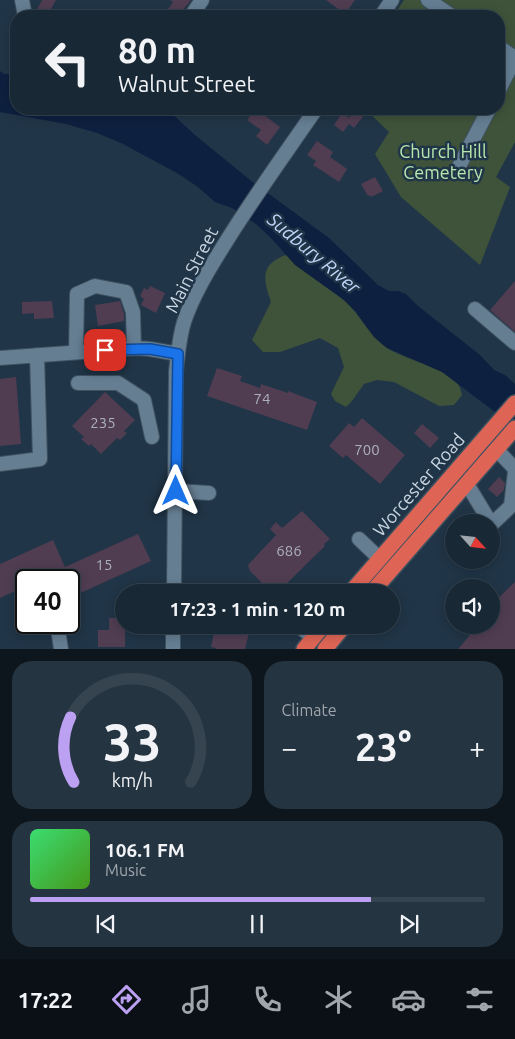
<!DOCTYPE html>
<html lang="en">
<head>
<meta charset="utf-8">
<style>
	:root { --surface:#182835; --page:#253441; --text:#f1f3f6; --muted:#9fa6ad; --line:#364450; --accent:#bca0f2 }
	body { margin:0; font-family:Ubuntu,sans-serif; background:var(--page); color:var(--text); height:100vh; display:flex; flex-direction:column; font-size:19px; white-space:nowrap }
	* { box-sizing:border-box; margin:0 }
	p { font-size:16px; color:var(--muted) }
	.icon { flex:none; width:28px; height:28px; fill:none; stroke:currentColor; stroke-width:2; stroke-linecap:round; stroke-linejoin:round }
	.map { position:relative; height:649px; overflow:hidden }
	.panel { display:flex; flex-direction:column; gap:12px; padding:12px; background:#0d161d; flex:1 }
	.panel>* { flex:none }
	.hud { position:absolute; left:10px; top:10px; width:495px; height:105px; border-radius:20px; box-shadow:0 2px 12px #0003,0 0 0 1px var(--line); background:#182835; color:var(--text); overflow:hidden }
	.needle { width:32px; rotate:117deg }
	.controls { position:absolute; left:445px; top:514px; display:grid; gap:10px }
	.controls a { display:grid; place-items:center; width:55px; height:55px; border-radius:50%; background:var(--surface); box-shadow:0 2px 12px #0003,0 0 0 1px var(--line); font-size:25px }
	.speed { position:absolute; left:15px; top:569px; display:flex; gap:10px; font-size:25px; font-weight:700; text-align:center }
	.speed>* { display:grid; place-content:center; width:65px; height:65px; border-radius:50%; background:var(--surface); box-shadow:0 2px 12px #0003,0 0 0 1px var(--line); line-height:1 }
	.speed .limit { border:2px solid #111; border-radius:8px; background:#fff; color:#111 }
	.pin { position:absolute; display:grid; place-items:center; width:42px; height:42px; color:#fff; margin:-21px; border-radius:10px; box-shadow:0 2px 8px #0006 }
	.me { position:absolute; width:55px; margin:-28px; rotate:0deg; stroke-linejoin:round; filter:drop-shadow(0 0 4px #0008) }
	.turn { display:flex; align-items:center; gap:18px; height:105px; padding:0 25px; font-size:22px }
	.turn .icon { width:65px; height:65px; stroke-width:2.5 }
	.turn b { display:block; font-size:35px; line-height:42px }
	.big { font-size:38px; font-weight:600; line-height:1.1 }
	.panel .card { flex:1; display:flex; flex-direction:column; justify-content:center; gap:8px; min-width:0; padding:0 18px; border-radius:20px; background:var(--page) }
	.panel .dial { align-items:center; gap:0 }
	.dial svg { height:130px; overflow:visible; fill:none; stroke:var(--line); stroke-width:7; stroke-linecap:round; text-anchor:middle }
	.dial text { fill:var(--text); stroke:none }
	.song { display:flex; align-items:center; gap:15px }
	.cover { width:60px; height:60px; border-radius:8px; background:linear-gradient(135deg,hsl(140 70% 55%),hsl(100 70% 35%)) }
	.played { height:5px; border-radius:2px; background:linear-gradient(90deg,var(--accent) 75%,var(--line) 75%) }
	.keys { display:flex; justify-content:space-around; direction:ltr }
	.heat { display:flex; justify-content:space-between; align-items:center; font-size:28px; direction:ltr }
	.panel .tiles { flex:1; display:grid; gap:12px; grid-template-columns:1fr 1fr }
	.card:last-child { grid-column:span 2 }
	.trip { position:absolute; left:115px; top:584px; width:285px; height:50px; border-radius:25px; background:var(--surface); box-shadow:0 2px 12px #0003,0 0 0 1px var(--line); font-weight:600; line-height:50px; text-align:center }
	.tabs { display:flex; height:80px; justify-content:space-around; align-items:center; background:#0a1015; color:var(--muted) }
	.tabs .icon { width:35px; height:35px }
	.tabs .active { color:var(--accent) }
	.tabs b { font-size:22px; color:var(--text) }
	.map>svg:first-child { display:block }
	.green { fill:#3f533a }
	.water { fill:#0d203f }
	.building { fill:#503d52 }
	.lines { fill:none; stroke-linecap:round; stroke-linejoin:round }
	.minor-casing { stroke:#3e5160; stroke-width:16 }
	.highway-casing { stroke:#3e5160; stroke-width:18 }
	.minor { stroke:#657e92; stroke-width:14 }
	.highway { stroke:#de6556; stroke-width:15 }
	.route-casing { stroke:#114b97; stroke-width:12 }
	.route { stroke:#1a73e8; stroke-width:9 }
	.labels { text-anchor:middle; stroke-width:5; stroke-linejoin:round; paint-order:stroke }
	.number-label { font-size:15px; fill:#acb0bf }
	.park-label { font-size:18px; fill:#b7e7ad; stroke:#203547 }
	.street-label { font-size:18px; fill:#cad7e3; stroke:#203547 }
	.water-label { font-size:19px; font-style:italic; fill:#bed5f9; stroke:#203547 }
</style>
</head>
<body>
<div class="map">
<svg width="515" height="649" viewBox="0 0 515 649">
	<rect width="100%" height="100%" fill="#203547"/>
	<path class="green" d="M404,0H515V142L496,177L510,187L480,265L401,197L375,154L389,132L365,109H499V16H393Z
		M286,255C304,274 327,285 346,302C361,316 370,337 387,348C403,359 449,369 458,384C460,387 461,392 462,395L454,405L439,406L394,382L377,380L364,384L352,401L346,407L335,401L331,394L344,367L338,348L320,338L280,352H263L252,340L271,302C263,279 260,264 286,255Z"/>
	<path class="water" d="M0,71L4,74H16V109H164L169,111L195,135L250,180L329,238L378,285L389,291H398L406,294L418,306L480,355L494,370L505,375L515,384V427L442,372L387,348L374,337L355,311L344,300L295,265L272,239L256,224L232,208L215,202L198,187L177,173L121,143L97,133L66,124L0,112Z"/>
	<path class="building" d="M42,0H56L47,16H34Z
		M170,0H191L178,16H163L173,2Z
		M326,0H355L345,14Z
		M256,109L280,127L267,145L256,136L261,130L247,120Z
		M356,109L365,114L354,128L349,124L343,132L334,125L342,113L349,118Z
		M317,141L333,152L330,157L347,169L339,182L313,165L316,161L307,155Z
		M375,177L383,191L371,197L370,195L368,196L361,184Z
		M515,281V332L490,310Z
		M150,286L165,293L156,313L141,305L144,299L140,296L144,288L148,290Z
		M52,301L54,318L34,319V313L22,314V302Z
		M120,301L124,314V321L98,326L95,305Z
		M217,368L242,376L240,381L260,388L261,384L288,393V391L317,402L307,430L207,396Z
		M16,377L21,444L0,446V379Z
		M105,392L135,420L124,431L127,433L120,440L117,438L101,454L91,444L89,446L81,439L84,437L72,426Z
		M362,418L405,455L380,484L346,455L343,458L329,446L349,423L354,427Z
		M422,424L439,438L430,448L414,433Z
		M499,477L505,483L504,490L497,497L488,489Z
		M302,511L330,539L324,544L325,546L278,592H271L250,571L248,565L276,535L270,529L276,522L282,528Z
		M138,534L151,561L76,595L64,569L39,580H26V586L0,598V564L53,540L65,567Z
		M515,582V649H458L470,635L467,633L474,625H491V605Z
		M109,618H118V623H124L125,625V647H98V630H109Z
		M219,625H251L245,649H216V648L211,647L215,628L218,629Z"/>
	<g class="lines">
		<g class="minor-casing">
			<path id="minor" d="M22,0L25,16
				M428,0L452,16
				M191,16L202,0
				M381,16L392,0
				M499,47L512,56L514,60L499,90
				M456,172L489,109
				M475,309L515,343
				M76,352L77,294L95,286L126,292L133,312L134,348
				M0,358L137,348L150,349L178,354
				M78,383H118L144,400L152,437
				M496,449L515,469
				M0,464L40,459L37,355
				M467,484L490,522
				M176,491L209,493
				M491,525L511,506L515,471
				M359,539L380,559
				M174,592L176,371C178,355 179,338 184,322C193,295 209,269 224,245C253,198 285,154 316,109
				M298,625L313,638
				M58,629L61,649
				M173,649V625"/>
		</g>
		<g class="highway-casing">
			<path id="highway" d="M351,592L515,403
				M372,592L515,428
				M304,649L324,625
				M325,649L345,625"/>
		</g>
		<use href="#minor" class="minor"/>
		<use href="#highway" class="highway"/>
	</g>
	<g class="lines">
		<g class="route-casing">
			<path id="route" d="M105,350L150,349L178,354L176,491"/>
		</g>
		<use href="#route" class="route"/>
	</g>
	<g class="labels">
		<g class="number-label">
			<text x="262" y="404">74</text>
			<text x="103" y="428">235</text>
			<text x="367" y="455">700</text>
			<text x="289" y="556">686</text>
			<text x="104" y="570">15</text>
		</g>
		<g class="park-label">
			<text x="443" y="158">Church Hill<tspan x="443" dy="21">Cemetery</tspan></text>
		</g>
		<g class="street-label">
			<text transform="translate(192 270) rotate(-63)" y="6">Main Street</text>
			<text transform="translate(419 485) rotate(-49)" y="6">Worcester Road</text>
		</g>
		<g class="water-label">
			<text transform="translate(314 253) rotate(40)" y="7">Sudbury River</text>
		</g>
	</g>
</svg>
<div class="controls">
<a><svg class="needle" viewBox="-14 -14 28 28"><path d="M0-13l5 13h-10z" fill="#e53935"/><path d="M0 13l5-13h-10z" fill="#9fa6ad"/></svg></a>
<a><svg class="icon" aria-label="sound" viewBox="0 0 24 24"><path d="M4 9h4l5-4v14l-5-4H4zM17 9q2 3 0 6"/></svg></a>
</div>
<div class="speed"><div class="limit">40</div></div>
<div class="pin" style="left:105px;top:350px;background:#d93025"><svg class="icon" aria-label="arrive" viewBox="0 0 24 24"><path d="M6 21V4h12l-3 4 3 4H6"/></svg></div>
<svg class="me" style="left:176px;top:491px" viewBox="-20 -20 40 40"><path d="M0-17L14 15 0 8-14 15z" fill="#1a73e8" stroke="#fff" stroke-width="4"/></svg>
<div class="trip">17:23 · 1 min · 120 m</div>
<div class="hud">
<div class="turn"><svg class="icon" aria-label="left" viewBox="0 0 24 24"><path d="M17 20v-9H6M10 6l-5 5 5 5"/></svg><div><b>80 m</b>Walnut Street</div></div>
</div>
</div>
<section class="panel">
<div class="tiles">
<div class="card dial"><svg viewBox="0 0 100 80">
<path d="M14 69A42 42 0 1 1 86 69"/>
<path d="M14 69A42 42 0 0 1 12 29" stroke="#bca0f2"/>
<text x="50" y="56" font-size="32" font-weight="700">33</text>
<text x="50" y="72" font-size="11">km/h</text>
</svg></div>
<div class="card"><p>Climate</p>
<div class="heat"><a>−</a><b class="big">23°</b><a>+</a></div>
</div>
<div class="card">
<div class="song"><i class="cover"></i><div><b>106.1 FM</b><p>Music</p></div></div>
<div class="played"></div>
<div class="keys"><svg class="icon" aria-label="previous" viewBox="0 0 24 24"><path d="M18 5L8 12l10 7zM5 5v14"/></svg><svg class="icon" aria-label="pause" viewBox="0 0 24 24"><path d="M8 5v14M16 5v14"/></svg><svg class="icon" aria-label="next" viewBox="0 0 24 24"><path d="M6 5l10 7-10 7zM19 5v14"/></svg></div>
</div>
</div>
</section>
<nav class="tabs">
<b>17:22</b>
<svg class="icon active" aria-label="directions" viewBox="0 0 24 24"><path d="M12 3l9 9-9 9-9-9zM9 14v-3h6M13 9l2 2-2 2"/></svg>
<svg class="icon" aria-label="music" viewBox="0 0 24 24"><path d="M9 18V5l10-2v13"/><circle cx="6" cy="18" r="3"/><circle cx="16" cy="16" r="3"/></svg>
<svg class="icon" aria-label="phone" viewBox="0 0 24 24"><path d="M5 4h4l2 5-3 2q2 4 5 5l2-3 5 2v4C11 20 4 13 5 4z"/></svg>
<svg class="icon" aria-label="climate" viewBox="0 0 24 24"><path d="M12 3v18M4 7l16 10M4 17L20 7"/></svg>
<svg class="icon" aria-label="car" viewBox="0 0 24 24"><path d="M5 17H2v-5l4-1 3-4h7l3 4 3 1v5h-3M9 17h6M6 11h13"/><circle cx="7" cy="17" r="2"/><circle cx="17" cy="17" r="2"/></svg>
<svg class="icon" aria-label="filters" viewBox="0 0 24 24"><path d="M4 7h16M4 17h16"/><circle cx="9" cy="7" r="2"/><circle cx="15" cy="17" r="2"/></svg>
</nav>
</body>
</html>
